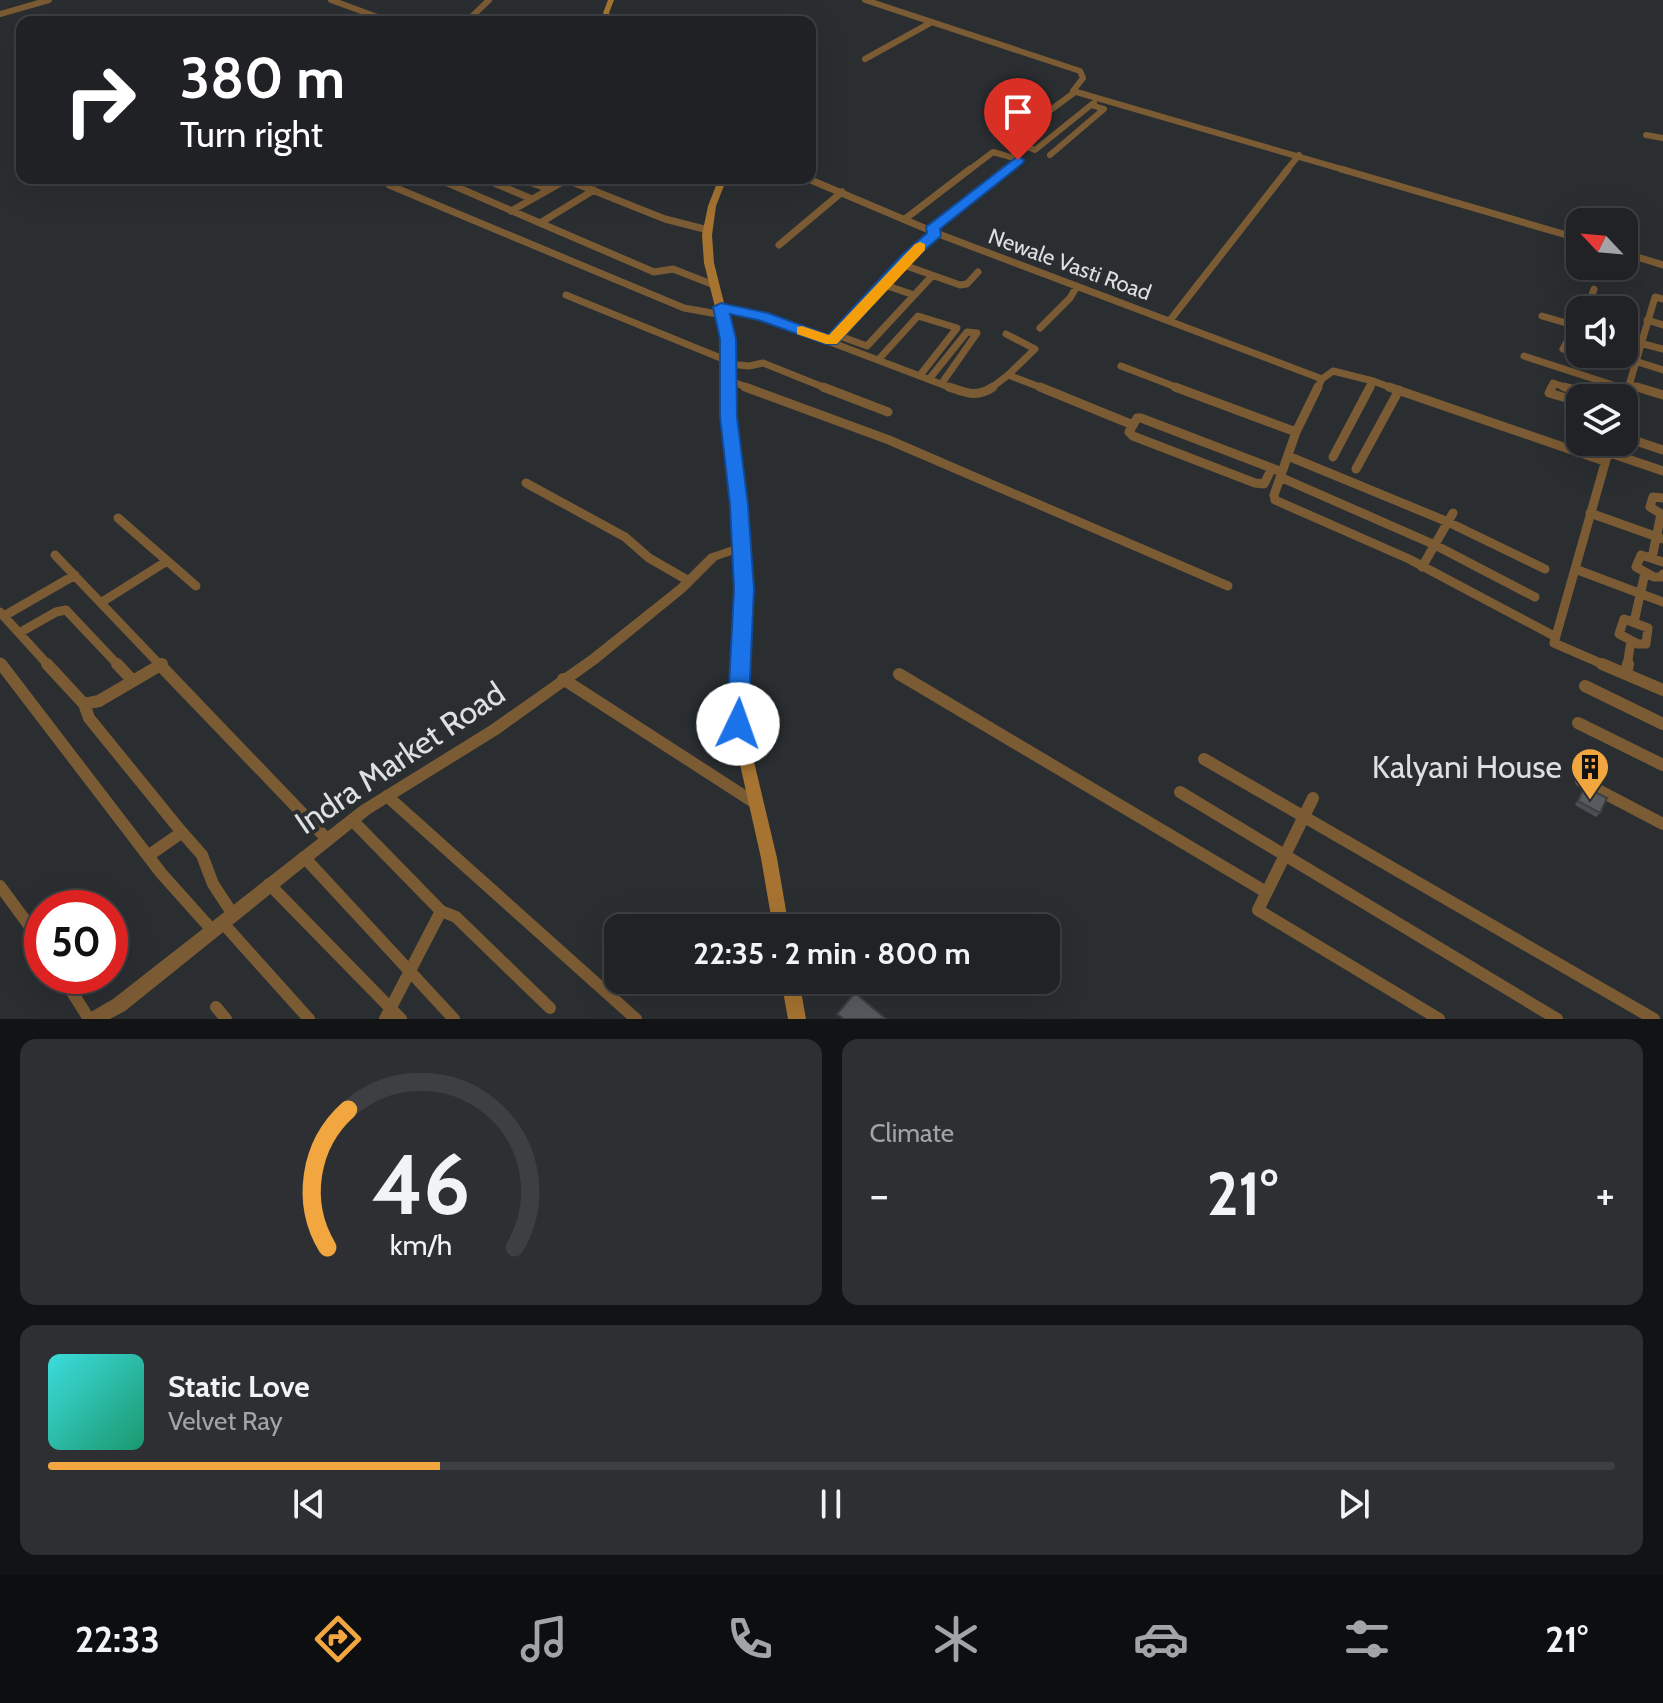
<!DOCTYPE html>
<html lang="en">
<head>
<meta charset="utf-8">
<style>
	:root { --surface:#202225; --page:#2d2f32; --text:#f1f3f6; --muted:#a2a4a7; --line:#3d3f42; --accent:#f1a640 }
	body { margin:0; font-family:Cabin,sans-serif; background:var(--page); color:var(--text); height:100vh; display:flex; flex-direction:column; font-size:30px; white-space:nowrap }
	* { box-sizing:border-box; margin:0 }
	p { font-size:26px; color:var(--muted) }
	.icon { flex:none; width:44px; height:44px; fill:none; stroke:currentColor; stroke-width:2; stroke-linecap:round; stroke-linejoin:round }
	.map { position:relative; height:1019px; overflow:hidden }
	.drawer { display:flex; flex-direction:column; gap:20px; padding:20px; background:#121314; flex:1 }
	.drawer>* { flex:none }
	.banner { position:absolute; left:16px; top:16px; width:800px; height:168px; border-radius:16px; box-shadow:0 8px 32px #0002,0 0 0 2px var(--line); background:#202124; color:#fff; overflow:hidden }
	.needle { width:52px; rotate:296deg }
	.controls { position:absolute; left:1566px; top:208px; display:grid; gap:16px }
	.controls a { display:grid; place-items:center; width:72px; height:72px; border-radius:16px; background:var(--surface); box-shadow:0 8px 32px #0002,0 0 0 2px var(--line); font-size:40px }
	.speed { position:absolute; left:24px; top:890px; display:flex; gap:16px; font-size:40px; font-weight:700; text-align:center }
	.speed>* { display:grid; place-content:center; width:104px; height:104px; border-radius:50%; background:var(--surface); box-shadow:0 8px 32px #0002,0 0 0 2px var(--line); line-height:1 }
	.speed .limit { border:12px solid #d22; background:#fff; color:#111 }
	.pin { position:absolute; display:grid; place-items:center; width:68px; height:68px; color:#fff; margin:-82px -34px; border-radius:50% 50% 50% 0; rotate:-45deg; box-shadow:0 0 8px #0007 }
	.pin .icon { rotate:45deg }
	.me { position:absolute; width:88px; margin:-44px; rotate:3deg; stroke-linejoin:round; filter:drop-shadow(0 0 6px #0008) }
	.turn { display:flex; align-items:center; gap:28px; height:168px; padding:0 32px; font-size:36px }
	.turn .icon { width:104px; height:104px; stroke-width:2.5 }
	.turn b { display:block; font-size:56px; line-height:68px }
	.big { font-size:60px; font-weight:700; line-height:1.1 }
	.drawer .card { flex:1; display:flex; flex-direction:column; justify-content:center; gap:12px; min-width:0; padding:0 28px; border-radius:16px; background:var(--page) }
	.drawer .dial { align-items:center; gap:0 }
	.dial svg { height:208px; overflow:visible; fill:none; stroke:var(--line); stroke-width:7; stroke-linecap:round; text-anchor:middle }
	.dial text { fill:var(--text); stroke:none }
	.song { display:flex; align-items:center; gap:24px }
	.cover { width:96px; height:96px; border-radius:12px; background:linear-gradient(135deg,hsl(180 70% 55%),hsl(160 70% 35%)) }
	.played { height:8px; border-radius:4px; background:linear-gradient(90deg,var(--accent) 25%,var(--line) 25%) }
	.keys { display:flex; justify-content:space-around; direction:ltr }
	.heat { display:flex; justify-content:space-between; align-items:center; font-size:44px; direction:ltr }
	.drawer .tiles { flex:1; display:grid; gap:20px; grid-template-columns:1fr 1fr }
	.card:last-child { grid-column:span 2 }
	.trip { position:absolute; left:604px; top:914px; width:456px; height:80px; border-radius:16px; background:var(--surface); box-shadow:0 8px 32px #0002,0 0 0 2px var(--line); font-weight:700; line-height:80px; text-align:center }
	.menu { display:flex; height:128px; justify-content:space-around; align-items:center; background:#0d0e0f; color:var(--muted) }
	.menu .icon { width:56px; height:56px }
	.menu .on { color:var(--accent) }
	.menu b { font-size:36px; color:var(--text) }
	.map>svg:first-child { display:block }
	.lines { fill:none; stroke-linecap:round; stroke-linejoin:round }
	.minor-far3 { stroke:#7b5b34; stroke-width:6 }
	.minor-far2 { stroke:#7b5b34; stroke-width:7 }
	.minor-far1 { stroke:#7b5b34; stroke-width:9 }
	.minor { stroke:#7b5b34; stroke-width:12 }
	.tertiary { fill:#7b5b34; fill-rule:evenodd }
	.secondary { fill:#a67331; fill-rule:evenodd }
	.wall { fill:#4b4e52 }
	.building { fill:#575b5f; stroke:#3d4042; stroke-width:2 }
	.route { fill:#1a73e8; stroke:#114b97; stroke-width:2 }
	.slow { fill:#f59e0b }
	.labels { text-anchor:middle; stroke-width:8; stroke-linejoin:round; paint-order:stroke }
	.far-street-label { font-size:22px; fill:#dde0e2; stroke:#2a2e31 }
	.near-street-label { font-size:32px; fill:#dde0e2; stroke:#2a2e31 }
	.near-poi-label { font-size:32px; fill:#dde0e2; stroke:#2a2e31; text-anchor:end }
</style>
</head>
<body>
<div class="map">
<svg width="1663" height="1019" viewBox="0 0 1663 1019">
	<rect width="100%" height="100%" fill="#2a2e31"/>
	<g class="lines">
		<path class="minor-far3" d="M331,0L391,22
			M865,0L1080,71L1083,78L1073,91L1348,171
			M0,14L49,0
			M466,22L489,0
			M865,59L932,22
			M1646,135L1663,138
			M1010,140L1035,150L1091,105
			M1010,140L1075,92
			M1050,155L1104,109L1091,105L1094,103
			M968,171L993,152L1018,159L1003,171
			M1286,171L1299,155"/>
		<path class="minor-far2" d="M1341,169L1580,239
			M389,178V185L684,308L723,315
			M436,178L540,223L594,190
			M482,178L532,199
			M518,178L549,189
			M562,178L665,219L708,230
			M806,178L936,233L1322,379
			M511,211L566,180
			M905,219L970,169
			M540,223L654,272L673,269L714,285
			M931,230L1005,169
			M779,245L842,192
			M1624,253L1663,265
			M901,264L960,285L967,284L978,272
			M882,284L914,295
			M566,295L728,361
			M1590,302L1594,289
			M721,307L762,316L954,389
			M1581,310L1578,307L1582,300L1598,304L1599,310
			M1542,316L1580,327
			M1171,319L1288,169
			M1647,320L1663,325
			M1040,328L1070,298L1077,286
			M1006,334L1035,349L1008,375
			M837,335L867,346L932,276
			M831,341L908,257L936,233
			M1624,341L1639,345
			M1580,343L1568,340L1563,349L1584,354
			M1640,343L1663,349
			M1524,356L1625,389
			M879,359L918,316L957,328L921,374
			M1635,361L1663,370
			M728,364L749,366L763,363L828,389
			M1121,366L1181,389
			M930,378L967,332L977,333L942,383
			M728,380L751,389
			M1629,384L1643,389
			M990,389L1008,375L1045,389
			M1317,389L1322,379L1333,371L1373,381
			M1369,389L1373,381L1395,389
			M1551,389L1553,383L1570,389
			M1628,389L1655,297L1663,299"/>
		<path class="minor-far1" d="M745,387L889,440L1228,586
			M823,387L888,412
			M949,387C966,393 977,398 993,387
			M1040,387L1133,425L1137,418H1141L1282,472
			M1175,387L1296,432L1318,387
			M1389,387L1604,461
			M1552,387L1549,393L1570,399L1572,389L1564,387
			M1619,387L1627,389
			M1637,387L1663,395
			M1624,401L1628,387
			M1133,425L1129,432L1133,436L1255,483L1264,484L1272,468
			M1296,432L1274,495L1275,500L1409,559L1556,637
			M1624,437L1663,450
			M1607,452L1663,471
			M1288,456L1448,522L1545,569
			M1333,457L1370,387
			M1356,469L1399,390
			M1280,477L1435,545L1535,597
			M526,483L625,537L649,558L689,581
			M1663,498L1653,497L1650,507L1663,515
			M1590,513L1663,539
			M118,518L196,586
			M55,555L161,666
			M1652,558L1661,514
			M1663,562L1641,555L1636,567L1654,577H1662L1663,574
			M1422,567L1453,513
			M1575,569L1663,602
			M102,602L167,561
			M0,612L49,666
			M4,616L75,575
			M1624,619L1648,628L1646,644H1638L1619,634Z
			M1634,622L1645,573
			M19,633L56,612L66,610L119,666
			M0,662L3,666
			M159,666L162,664
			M1607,666L1554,643L1611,442
			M1627,666L1631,641"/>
		<path class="minor" d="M1,664L161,873L212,930
			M47,664L84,704L99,701L162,664
			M117,664L133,681
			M159,664L327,839
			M1602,664L1663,690
			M899,674L1266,892
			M1626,674L1628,664
			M563,679L755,803
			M1585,686L1663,724
			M84,704L89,718L180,830L178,835L148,856
			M1578,723L1663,765
			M1204,759L1654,1019
			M1581,781L1663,824
			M1180,792L1557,1019
			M387,796L636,1019
			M1313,798L1258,910L1439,1019
			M352,820L441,911L385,1019
			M180,830L202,855L213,884L232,913
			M304,857L454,1019
			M269,884L401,1019
			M0,886L42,943
			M441,911L456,917L550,1008
			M222,922L309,1019
			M62,976L89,1019
			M216,1007L226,1019"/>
		<path class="tertiary" d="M739,544L743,545L745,548L743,551L717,560L686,591L598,663L499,734L370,814L125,1011L110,1019H87L89,1013L113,999L360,806L489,726L590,655L678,585L709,554Z"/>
		<path class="secondary" d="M608,0H614L609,13L615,22H609L603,13Z
			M719,178H727L716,206L712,235L714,263L733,339L735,417L745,505L751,620L745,724L777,858L789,928H773L761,858L731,724L737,620L733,505L723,417V339L704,263L702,235L708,206Z
			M781,980H799L806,1019H788Z"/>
	</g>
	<path class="wall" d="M1585,787L1600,813L1596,817L1575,805L1582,791Z"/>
	<path class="building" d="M1585,787L1607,798L1600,813L1578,801Z
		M855,993L886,1019H844L837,1014Z"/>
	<path class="route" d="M1018,156L1024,160L1023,163L940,229L941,236L913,260L837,344H826L758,320L730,314L736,339L737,417L748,505L754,589L748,724L745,731L738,734L730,731L727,724L734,589L730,505L720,417V339L713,307L721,303L768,313L828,335L903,254L927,233L926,227Z"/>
	<path class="slow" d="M920,242L925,244V250L837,344H826L797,334V327L802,326L829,335L915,244Z"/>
	<defs>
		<g id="building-pin" transform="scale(2)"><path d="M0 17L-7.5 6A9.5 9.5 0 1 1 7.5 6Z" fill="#f1a640" stroke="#2a2e31"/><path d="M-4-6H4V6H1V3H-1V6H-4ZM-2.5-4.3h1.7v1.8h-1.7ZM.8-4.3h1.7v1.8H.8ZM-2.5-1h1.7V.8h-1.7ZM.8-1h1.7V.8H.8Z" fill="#111"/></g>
	</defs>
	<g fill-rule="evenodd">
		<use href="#building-pin" x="1590" y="767"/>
	</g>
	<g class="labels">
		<g class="far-street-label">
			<text transform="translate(1070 264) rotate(20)" y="8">Newale Vasti Road</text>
		</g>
		<g class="near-street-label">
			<text transform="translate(400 758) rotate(-34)" y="11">Indra Market Road</text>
		</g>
		<g class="near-poi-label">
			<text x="1562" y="778">Kalyani House</text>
		</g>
	</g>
</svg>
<div class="controls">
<a><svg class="needle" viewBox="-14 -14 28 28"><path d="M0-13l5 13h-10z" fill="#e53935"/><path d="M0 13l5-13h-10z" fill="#a2a4a7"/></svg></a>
<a><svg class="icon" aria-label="sound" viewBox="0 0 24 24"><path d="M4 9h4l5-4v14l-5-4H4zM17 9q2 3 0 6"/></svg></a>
<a><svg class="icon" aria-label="layers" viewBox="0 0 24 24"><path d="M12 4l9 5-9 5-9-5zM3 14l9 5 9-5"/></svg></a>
</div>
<div class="speed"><div class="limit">50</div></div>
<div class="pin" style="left:1018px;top:160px;background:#d93025"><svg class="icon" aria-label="arrive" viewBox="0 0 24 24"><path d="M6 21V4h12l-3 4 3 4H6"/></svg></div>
<svg class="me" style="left:738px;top:724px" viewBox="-20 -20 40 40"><circle r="19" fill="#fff"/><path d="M0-13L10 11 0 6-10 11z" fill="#1a73e8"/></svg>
<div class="trip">22:35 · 2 min · 800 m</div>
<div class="banner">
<div class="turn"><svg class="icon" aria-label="right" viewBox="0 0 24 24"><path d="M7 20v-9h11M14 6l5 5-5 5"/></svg><div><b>380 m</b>Turn right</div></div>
</div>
</div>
<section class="drawer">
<div class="tiles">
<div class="card dial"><svg viewBox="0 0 100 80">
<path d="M14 69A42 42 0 1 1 86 69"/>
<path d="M14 69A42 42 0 0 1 22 16" stroke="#f1a640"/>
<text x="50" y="56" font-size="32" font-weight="700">46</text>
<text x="50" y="72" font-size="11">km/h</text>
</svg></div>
<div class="card"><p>Climate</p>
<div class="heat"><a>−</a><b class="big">21°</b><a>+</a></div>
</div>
<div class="card">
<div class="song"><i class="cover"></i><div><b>Static Love</b><p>Velvet Ray</p></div></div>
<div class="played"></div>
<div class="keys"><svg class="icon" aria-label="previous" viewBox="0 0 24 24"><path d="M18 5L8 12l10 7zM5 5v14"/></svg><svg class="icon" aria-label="pause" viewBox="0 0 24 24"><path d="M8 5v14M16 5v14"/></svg><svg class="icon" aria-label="next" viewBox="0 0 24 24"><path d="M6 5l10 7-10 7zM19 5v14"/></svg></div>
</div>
</div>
</section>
<nav class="menu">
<b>22:33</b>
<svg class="icon on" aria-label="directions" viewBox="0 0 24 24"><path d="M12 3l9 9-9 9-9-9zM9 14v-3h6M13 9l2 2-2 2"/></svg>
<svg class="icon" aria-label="music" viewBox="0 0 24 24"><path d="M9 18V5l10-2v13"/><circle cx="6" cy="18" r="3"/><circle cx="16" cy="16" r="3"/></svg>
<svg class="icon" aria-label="phone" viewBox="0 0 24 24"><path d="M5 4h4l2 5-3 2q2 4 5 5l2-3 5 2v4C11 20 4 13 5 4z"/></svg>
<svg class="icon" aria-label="climate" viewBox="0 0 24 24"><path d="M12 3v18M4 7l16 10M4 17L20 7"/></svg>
<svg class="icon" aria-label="car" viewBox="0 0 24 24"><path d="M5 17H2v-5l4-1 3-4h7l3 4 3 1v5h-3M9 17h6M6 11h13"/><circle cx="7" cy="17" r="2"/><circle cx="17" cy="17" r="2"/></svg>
<svg class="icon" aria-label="filters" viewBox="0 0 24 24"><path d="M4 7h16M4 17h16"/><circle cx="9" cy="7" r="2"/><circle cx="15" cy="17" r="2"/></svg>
<b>21°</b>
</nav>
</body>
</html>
